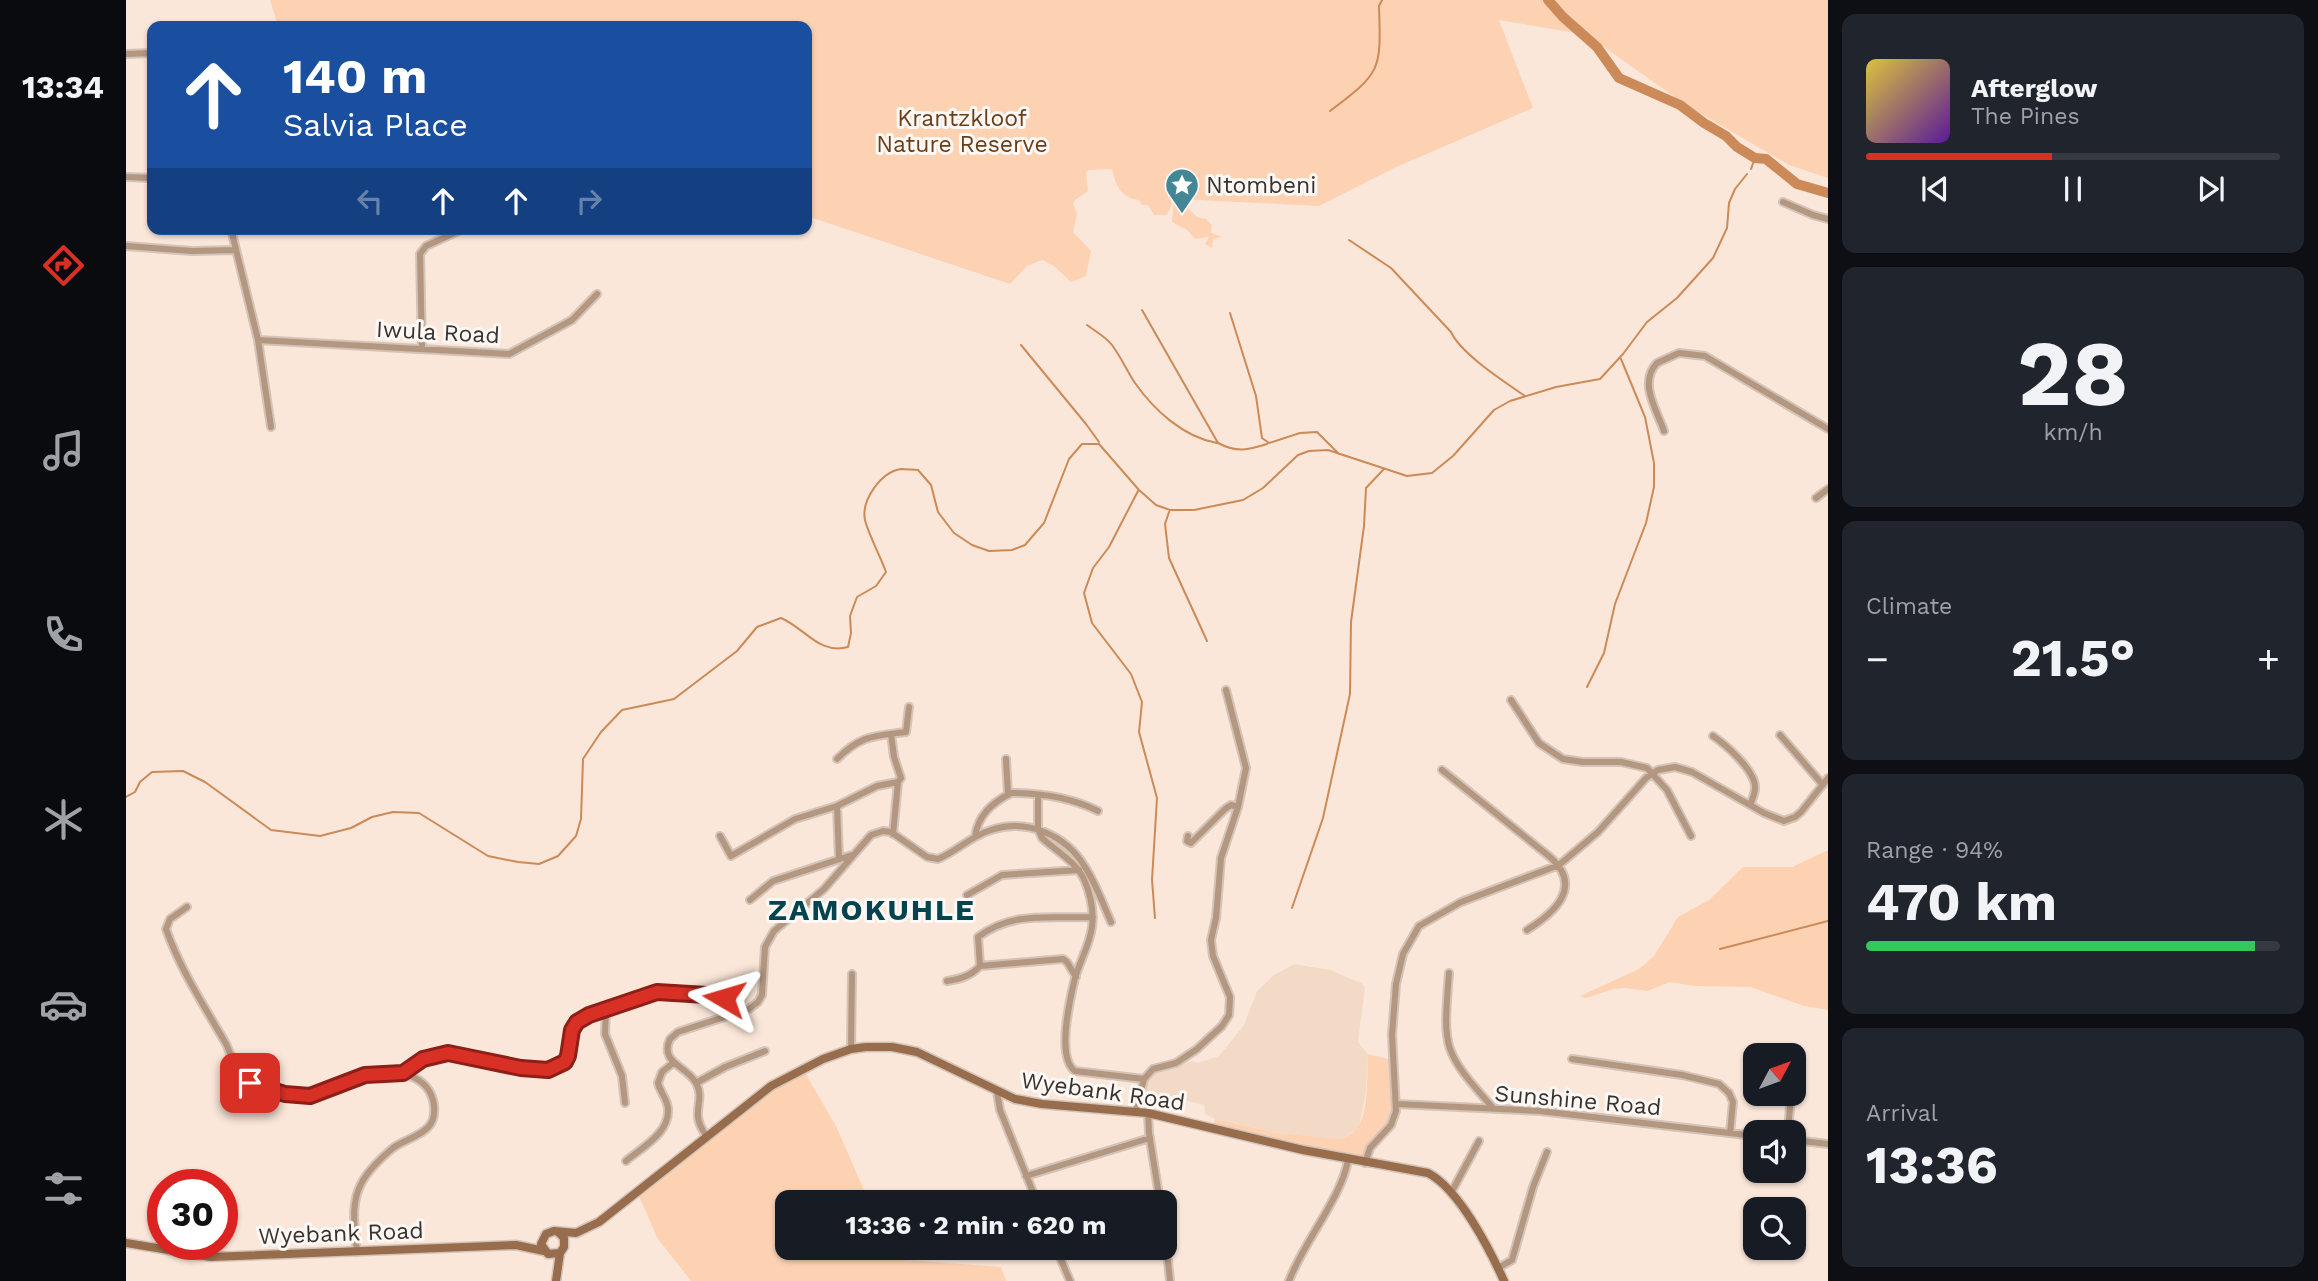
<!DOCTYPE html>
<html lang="en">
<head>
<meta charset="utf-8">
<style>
	:root { --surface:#171b24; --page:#20242c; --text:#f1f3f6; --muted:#9ea1a6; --line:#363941; --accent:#d93025 }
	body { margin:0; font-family:"Work Sans",sans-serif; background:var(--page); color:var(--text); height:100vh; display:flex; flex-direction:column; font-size:26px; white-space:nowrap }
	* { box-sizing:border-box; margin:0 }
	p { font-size:23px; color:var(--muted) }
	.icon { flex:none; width:38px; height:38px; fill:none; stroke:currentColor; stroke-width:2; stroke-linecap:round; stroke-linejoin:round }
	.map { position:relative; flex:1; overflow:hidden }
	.panel { display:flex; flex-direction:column; gap:14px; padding:14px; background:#0d0f14; width:490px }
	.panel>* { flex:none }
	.top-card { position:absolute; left:21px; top:21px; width:665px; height:214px; border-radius:14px; box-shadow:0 2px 5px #0004; background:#1a4fa0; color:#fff; overflow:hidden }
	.needle { width:46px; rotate:49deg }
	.tools { position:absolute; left:1617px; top:1043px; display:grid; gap:14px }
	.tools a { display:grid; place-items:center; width:63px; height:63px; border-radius:14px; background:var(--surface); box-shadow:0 2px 5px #0004; font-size:35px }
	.speed { position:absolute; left:21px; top:1169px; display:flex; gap:14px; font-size:35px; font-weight:700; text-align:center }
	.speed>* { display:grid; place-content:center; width:91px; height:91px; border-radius:50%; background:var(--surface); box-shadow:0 2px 5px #0004; line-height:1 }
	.speed .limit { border:10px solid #d22; background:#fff; color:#111 }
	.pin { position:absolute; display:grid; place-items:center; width:60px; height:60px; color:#fff; margin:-30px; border-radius:14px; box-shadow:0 4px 10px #0006 }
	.me { position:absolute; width:77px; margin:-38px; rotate:277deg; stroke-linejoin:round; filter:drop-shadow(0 0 5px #0008) }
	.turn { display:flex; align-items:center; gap:24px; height:147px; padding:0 21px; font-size:32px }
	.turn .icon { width:91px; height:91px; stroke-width:2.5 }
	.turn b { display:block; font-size:49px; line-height:60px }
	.lanes { display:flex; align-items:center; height:66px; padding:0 21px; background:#0003; justify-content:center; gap:35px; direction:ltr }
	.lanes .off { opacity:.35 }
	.big { font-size:52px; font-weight:700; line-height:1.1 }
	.panel .tile { flex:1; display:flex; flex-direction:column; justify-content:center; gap:10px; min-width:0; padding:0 24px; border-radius:14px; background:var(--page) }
	.panel .dial { align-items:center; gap:0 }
	.dial b { font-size:91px; line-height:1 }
	.song { display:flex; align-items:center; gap:21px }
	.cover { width:84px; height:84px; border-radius:10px; background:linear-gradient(135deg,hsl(50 70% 55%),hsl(270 70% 35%)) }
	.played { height:7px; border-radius:4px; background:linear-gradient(90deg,var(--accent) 45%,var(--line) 45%) }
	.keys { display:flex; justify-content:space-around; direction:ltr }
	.heat { display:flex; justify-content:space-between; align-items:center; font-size:38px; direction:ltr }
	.charge { height:10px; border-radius:5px; background:linear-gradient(90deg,#34c759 94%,var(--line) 0) }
	.trip { position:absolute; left:649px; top:1190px; width:402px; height:70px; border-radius:14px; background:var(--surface); box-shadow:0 2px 5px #0004; font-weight:700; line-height:70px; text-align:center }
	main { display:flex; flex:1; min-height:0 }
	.menu { display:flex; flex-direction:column; width:126px; justify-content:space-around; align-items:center; background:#090b0e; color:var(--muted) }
	.menu .icon { width:49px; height:49px }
	.menu .active { color:var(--accent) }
	.menu b { font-size:32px; color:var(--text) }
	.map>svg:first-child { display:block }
	.built { fill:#f3dac7 }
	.green { fill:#fcd2b3 }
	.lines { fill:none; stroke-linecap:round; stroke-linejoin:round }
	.stream { stroke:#cb8a57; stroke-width:2 }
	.river { stroke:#cb8a57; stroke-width:10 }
	.street-casing { stroke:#d4c3b7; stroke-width:10 }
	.secondary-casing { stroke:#d4c3b7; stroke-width:11 }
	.street { stroke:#b49781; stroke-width:6 }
	.secondary { stroke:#986d4d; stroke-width:8 }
	.route-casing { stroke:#8d1f18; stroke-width:18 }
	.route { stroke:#d93025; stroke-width:12 }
	.labels { text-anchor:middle; stroke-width:6; stroke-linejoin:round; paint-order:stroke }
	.park-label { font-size:23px; fill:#6b3e18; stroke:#fcf8f5 }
	.poi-label { font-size:23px; fill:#3a322d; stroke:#fcf8f5; text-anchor:start }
	.street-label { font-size:23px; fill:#3a322d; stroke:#fcf8f5 }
	.district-label { font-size:30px; font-weight:bold; letter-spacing:2px; fill:#05444f; stroke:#fcf8f5 }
</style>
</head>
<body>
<main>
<nav class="menu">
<b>13:34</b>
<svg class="icon active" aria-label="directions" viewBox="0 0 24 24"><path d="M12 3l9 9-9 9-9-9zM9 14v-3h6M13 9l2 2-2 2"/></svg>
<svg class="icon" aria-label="music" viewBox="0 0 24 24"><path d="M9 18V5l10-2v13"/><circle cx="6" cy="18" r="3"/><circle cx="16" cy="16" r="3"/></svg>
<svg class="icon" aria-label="phone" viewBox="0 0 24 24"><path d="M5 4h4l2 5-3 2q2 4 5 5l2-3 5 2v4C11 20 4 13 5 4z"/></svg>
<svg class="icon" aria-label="climate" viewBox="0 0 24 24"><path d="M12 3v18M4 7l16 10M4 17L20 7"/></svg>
<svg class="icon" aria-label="car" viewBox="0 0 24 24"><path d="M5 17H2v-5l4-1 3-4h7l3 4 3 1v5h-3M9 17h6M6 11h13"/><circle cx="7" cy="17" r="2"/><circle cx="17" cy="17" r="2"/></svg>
<svg class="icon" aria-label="filters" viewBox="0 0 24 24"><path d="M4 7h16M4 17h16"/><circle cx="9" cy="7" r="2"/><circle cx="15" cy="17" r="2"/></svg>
</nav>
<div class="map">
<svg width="1702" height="1281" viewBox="0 0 1702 1281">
	<rect width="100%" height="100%" fill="#fbe7d9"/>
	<path class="built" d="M1168,964L1204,970L1235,983L1239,987L1232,1042L1242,1054L1240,1092L1233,1127L1217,1139L1151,1133L1089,1119L1079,1114L1078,1105L1054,1099L1030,1095L1020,1102L1013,1101L1024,1072L1065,1061L1072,1063L1093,1056L1118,1025L1131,991L1148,975Z"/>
	<path class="green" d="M144,0H1702V178L1663,165L1560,105L1461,35L1373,20L1407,108L1268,168L1193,206L1053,199L1071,217L1080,219L1086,225L1085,233L1096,237L1087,239L1086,248L1079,244L1083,237L1069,239L1061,230L1046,222L1048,199H1045L1046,204L1041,215H1028L1022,205H1016L1013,200C995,198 989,184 986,169L962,170L960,173L962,191L949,200L947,204L951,214L947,232L965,251L960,276L945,282L928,266L916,260L901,266L884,284L681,216V26H152Z
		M1702,850V1010L1678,1006L1625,987L1569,986L1544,982L1521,991L1500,988L1488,989L1460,998L1454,996L1513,969L1528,956L1552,917L1583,900L1617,867H1666Z
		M1242,1054L1266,1060L1268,1119L1244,1149L1239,1163L1086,1128L1089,1119L1151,1133L1217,1139C1222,1136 1228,1132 1231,1128C1243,1116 1241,1071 1242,1054Z
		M677,1069L711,1128L743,1202H662V1248H752L754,1258L875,1267L880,1281H565L532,1239L511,1192L609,1115Z"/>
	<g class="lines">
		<path class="stream" d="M1204,111C1256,72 1255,70 1253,6L1256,0
			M1625,169L1629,158
			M1223,240L1265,268L1325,332C1335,354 1379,382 1399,396
			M1016,310L1092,443C1111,453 1122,450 1141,444
			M1104,313L1130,396L1136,438L1143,443L1174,433L1191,432L1213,454
			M961,325C969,331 980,337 986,345C995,357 1001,371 1009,383C1028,410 1057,437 1091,443
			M895,345L960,424L973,442
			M1012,491L983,547L967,568L958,593L966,623L1005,674L1016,702L1013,732L1031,798L1026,880L1029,918
			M1043,512L1039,524L1043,558L1081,641
			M1461,687L1478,653L1489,604L1520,523L1528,487V463L1519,417L1495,359
			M0,797L9,792L14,782L26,772L57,771L79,782L145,830L194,836L225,828L246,817L267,812L293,813L362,856L392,862L413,864L432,856L450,836L455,819L457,759L475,732L496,710L548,699L611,651L631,627L655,618C679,628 693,655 722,647L725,633L724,616L731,597L750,586L760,572C755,558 742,533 739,520C735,500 755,472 775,469C781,469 787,470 792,470L805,485L812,512L828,533L846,545L863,551L886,550L899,545L918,523L943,459L956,444H973L1013,490L1030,505L1044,510H1068L1117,500L1137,488L1172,455L1183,451L1202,450L1281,476L1306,473L1327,456L1368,410L1384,401L1430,387L1474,379L1497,354L1521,322L1551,298L1587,258L1601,228L1603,203L1609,189L1621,174
			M1166,908L1197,818L1224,694L1225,622L1238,526L1240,488L1257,470
			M1594,949L1702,921"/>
		<path class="river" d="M1422,0L1437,17L1471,47L1493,78L1554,105L1578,123L1600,136L1611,147L1629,158L1640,159L1671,184L1702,193"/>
		<g class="street-casing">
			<path id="street" d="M0,54L26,53
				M0,177L26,178
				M1657,202L1687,215L1702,219
				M105,229L132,340L145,427
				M0,246L66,251L109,250
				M132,340L383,354L446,320L471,294
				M296,349L294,254L300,246L337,229
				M1538,431C1531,410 1512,383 1531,363L1553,353L1579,356L1702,429
				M1690,498L1702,489
				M1385,700L1413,743L1437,759L1457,762H1495L1521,768L1541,790L1565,836
				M1654,735L1697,785
				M1587,736C1600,745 1630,771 1629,788C1629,794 1626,800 1624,805
				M711,759C735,735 748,736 780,732L783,707
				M880,759L882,795
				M1316,770L1424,857C1458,887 1428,913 1401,930
				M912,795V829L916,838C930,851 949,861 958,879C964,893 968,911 966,927C964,944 954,961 949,978C944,999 930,1057 949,1071L1018,1079L1010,1110
				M711,806L713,859
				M767,834L772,782
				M594,836L605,856L669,819L711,806L751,786L772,782L775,778L768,757L765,734
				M1062,836L1061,841L1065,843L1099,809L1105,805L1112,807
				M849,837C852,815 866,803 885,793C914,793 946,798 972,811
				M841,895L876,875L953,870
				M624,900L647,881L726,855
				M61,907L44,919L40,929C54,969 78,1006 99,1042C107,1055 106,1075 123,1082C140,1090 166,1098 185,1096C204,1094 221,1080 239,1075C263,1069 299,1071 307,1100C315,1134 285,1135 267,1148C255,1158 242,1170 235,1184C224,1205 229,1229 231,1252
				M854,966L937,959L941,962L950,977
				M1323,973C1317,1050 1316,1050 1367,1108
				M821,981C834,979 845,976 854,966L852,937C888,910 925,919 967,917
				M480,1010L479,1034L496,1076L499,1103
				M725,1049L726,974
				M1446,1059L1556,1075L1593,1084L1603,1093L1607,1102L1604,1133
				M277,1073L297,1059L322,1053L415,1071C457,1067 432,1040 452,1021C460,1014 472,1013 482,1009C495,1004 508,998 522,994C537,990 589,992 602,1001C607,1004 608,1008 610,1014
				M1018,1079L1027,1069L1050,1063L1071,1049L1096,1026L1103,1015L1104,997L1087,956L1085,940L1090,918L1095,858L1112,807L1120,768L1100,690
				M570,1083L599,1067L639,1051
				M871,1092L874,1110L911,1202
				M1271,1104L1414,1111L1629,1136
				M1022,1113L1023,1133L1034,1202
				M1662,1132L1665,1094
				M581,1137C577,1131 572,1124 572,1116C571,1105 577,1095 570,1083C561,1066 533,1063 544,1039L552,1032L623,1009L632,1002L636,995L639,947L648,931L698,889L745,835L757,831L765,832L801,857L812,859C831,851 845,836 865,830C901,818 940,835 959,867C970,884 977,904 985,922
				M1668,1140L1702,1144
				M500,1161C515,1148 544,1133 542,1109C542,1100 534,1092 532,1083L536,1072L547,1063
				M1239,1163L1244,1148L1265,1125L1270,1111L1266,1035L1270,984L1277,954L1293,926L1335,902L1433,865L1472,832L1520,778L1532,770L1549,767L1566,772L1638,813L1658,821L1669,817L1675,812L1702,778
				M900,1176L1024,1138
				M1325,1193L1353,1141
				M1040,1242L1044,1281
				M930,1248L944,1281
				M1372,1268L1386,1260L1407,1187L1421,1152
				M1163,1281C1177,1243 1216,1197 1222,1160"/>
		</g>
		<g class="secondary-casing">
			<path id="secondary" d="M432,1232L438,1238V1247L434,1253L422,1254L415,1244L420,1234L428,1231L450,1233L473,1222L645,1086L697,1059L725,1049L740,1047H766L791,1052L889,1099L916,1104L1022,1113L1177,1150L1302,1173C1333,1189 1364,1250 1378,1281
				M0,1243L85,1257L390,1245L418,1251
				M430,1281L434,1253"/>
		</g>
		<use href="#street" class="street"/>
		<use href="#secondary" class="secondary"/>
	</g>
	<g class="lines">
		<g class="route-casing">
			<path id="route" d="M124,1083L159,1094L184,1096L239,1075L277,1073L297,1059L322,1053L395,1068L422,1070L439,1062L442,1056L446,1030L451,1022L463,1015L531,992L581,995L598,998"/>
		</g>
		<use href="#route" class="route"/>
	</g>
	<defs>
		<g id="sight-pin" transform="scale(1.75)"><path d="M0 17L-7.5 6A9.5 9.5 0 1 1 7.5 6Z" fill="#438696" stroke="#fcf8f5"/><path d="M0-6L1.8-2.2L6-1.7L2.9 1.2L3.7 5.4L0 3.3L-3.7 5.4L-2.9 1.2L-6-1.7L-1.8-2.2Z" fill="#fff"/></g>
	</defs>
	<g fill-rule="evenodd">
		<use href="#sight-pin" x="1056" y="185"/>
	</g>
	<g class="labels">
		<g class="park-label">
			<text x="836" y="126">Krantzkloof<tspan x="836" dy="26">Nature Reserve</tspan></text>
		</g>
		<g class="poi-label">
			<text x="1080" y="193">Ntombeni</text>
		</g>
		<g class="street-label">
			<text transform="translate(312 332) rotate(3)" y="8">Iwula Road</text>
			<text transform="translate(977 1091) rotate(8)" y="8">Wyebank Road</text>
			<text transform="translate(1452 1100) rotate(5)" y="8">Sunshine Road</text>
			<text transform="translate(215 1233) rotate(-2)" y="8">Wyebank Road</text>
		</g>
		<g class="district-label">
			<text x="746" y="920">ZAMOKUHLE</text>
		</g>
	</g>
</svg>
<div class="tools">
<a><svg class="needle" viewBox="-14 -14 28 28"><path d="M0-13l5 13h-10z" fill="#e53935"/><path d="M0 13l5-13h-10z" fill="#9ea1a6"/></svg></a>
<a><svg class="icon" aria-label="sound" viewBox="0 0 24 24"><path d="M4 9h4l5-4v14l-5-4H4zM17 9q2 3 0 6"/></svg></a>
<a><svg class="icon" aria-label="search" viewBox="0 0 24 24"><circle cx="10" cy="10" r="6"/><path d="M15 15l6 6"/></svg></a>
</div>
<div class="speed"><div class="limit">30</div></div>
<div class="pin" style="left:124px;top:1083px;background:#d93025"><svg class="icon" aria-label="arrive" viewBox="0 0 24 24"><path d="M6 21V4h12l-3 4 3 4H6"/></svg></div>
<svg class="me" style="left:598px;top:998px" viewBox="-20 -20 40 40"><path d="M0-17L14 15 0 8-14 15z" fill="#d93025" stroke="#fff" stroke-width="4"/></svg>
<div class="trip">13:36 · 2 min · 620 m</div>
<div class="top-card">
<div class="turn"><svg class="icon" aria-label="ahead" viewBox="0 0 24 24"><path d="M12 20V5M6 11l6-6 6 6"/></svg><div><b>140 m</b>Salvia Place</div></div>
<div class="lanes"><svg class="icon off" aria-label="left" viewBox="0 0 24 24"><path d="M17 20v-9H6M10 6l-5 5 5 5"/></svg><svg class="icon" aria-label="ahead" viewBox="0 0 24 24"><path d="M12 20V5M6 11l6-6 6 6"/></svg><svg class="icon" aria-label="ahead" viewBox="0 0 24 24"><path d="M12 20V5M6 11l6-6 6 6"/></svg><svg class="icon off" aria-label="right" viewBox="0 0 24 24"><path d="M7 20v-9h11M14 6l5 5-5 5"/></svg></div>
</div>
</div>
<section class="panel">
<div class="tile">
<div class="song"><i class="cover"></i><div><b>Afterglow</b><p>The Pines</p></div></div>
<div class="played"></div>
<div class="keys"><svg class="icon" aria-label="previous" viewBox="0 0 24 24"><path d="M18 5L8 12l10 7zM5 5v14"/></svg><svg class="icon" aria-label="pause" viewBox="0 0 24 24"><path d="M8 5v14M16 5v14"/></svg><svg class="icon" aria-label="next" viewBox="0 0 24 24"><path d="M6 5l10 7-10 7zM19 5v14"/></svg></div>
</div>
<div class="tile dial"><b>28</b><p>km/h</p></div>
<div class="tile"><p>Climate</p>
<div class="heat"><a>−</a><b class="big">21.5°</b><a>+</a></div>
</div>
<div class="tile"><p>Range · 94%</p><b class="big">470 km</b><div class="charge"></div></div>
<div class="tile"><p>Arrival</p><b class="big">13:36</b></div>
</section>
</main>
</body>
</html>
